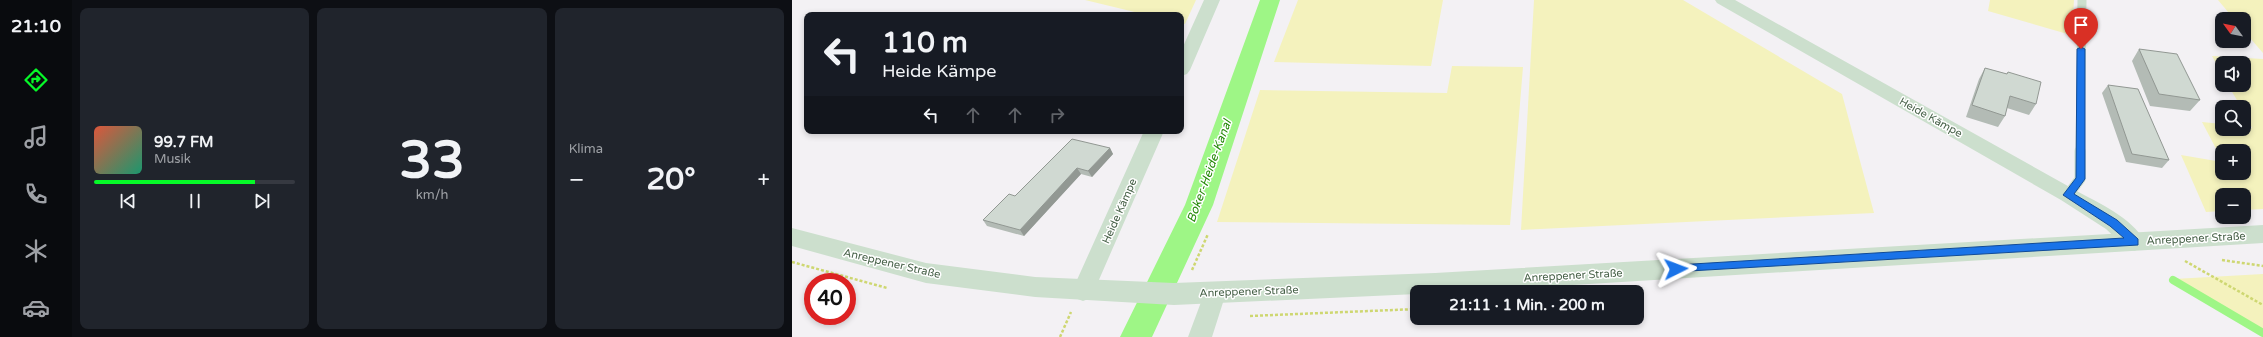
<!DOCTYPE html>
<html lang="de">
<head>
<meta charset="utf-8">
<style>
	:root { --surface:#171b24; --page:#20242c; --text:#f1f3f6; --muted:#9ea1a6; --line:#363941; --accent:#06f928 }
	body { margin:0; font-family:"Varela Round",sans-serif; background:var(--page); color:var(--text); height:100vh; display:flex; flex-direction:column; font-size:15px; white-space:nowrap }
	* { box-sizing:border-box; margin:0 }
	p { font-size:13px; color:var(--muted) }
	.icon { flex:none; width:22px; height:22px; fill:none; stroke:currentColor; stroke-width:2; stroke-linecap:round; stroke-linejoin:round }
	.map { position:relative; flex:1; overflow:hidden }
	.panel { display:flex; flex-direction:column; gap:8px; padding:8px; background:#0d0f14; width:720px }
	.panel>* { flex:none }
	.hud { position:absolute; left:12px; top:12px; width:380px; height:122px; border-radius:8px; box-shadow:0 2px 6px #0003; background:#171b24; color:var(--text); overflow:hidden }
	.needle { width:26px; rotate:303deg }
	.buttons { position:absolute; left:1423px; top:12px; display:grid; gap:8px }
	.buttons a { display:grid; place-items:center; width:36px; height:36px; border-radius:8px; background:var(--surface); box-shadow:0 2px 6px #0003; font-size:20px }
	.speed { position:absolute; left:12px; top:273px; display:flex; gap:8px; font-size:20px; font-weight:700; text-align:center }
	.speed>* { display:grid; place-content:center; width:52px; height:52px; border-radius:50%; background:var(--surface); box-shadow:0 2px 6px #0003; line-height:1 }
	.speed .limit { border:6px solid #d22; background:#fff; color:#111 }
	.pin { position:absolute; display:grid; place-items:center; width:34px; height:34px; color:#fff; margin:-41px -17px; border-radius:50% 50% 50% 0; rotate:-45deg; box-shadow:0 0 4px #0007 }
	.pin .icon { rotate:45deg }
	.me { position:absolute; width:44px; margin:-22px; rotate:87deg; stroke-linejoin:round; filter:drop-shadow(0 0 3px #0008) }
	.turn { display:flex; align-items:center; gap:14px; height:84px; padding:0 12px; font-size:18px }
	.turn .icon { width:52px; height:52px; stroke-width:2.5 }
	.turn b { display:block; font-size:28px; line-height:34px }
	.lanes { display:flex; align-items:center; height:38px; padding:0 12px; background:#0003; justify-content:center; gap:20px; direction:ltr }
	.lanes .off { opacity:.35 }
	.big { font-size:30px; font-weight:700; line-height:1.1 }
	.panel .widget { flex:1; display:flex; flex-direction:column; justify-content:center; gap:6px; min-width:0; padding:0 14px; border-radius:8px; background:var(--page) }
	.panel .dial { align-items:center; gap:0 }
	.dial b { font-size:52px; line-height:1 }
	.song { display:flex; align-items:center; gap:12px }
	.cover { width:48px; height:48px; border-radius:6px; background:linear-gradient(135deg,hsl(10 70% 55%),hsl(160 70% 35%)) }
	.played { height:4px; border-radius:2px; background:linear-gradient(90deg,var(--accent) 80%,var(--line) 80%) }
	.keys { display:flex; justify-content:space-around; direction:ltr }
	.heat { display:flex; justify-content:space-between; align-items:center; font-size:22px; direction:ltr }
	.panel .tiles { flex:1; display:grid; gap:8px; grid-template-columns:repeat(3,1fr) }
	.trip { position:absolute; left:618px; top:285px; width:234px; height:40px; border-radius:8px; background:var(--surface); box-shadow:0 2px 6px #0003; font-weight:700; line-height:40px; text-align:center }
	main { display:flex; flex:1; min-height:0 }
	.tabs { display:flex; flex-direction:column; width:72px; justify-content:space-around; align-items:center; background:#090b0e; color:var(--muted) }
	.tabs .icon { width:28px; height:28px }
	.tabs .current { color:var(--accent) }
	.tabs b { font-size:18px; color:var(--text) }
	.map>svg:first-child { display:block }
	.green { fill:#f4f2bd }
	.lines { fill:none; stroke-linecap:round; stroke-linejoin:round }
	.stream { stroke:#9ef686; stroke-width:8 }
	.canal { fill:#9ef686; fill-rule:evenodd }
	.path { stroke:#ced771; stroke-width:2.5; stroke-dasharray:3 2; stroke-linecap:butt }
	.service-far1 { stroke:#ccdfcd; stroke-width:9 }
	.service { stroke:#ccdfcd; stroke-width:11 }
	.minor { fill:#ccdfcd; fill-rule:evenodd }
	.tertiary { fill:#ccdfcd; fill-rule:evenodd }
	.wall { fill:#b3bbb5 }
	.shaded-wall { fill:#929893 }
	.building { fill:#d0d9d2; stroke:#929893 }
	.route { fill:#1a73e8; stroke:#114b97 }
	.labels { text-anchor:middle; stroke-width:3; stroke-linejoin:round; paint-order:stroke }
	.street-label { font-size:11px; fill:#476148; stroke:#fff }
	.water-label { font-size:12px; font-style:italic; fill:#228805; stroke:#fff }
</style>
</head>
<body>
<main>
<nav class="tabs">
<b>21:10</b>
<svg class="icon current" aria-label="directions" viewBox="0 0 24 24"><path d="M12 3l9 9-9 9-9-9zM9 14v-3h6M13 9l2 2-2 2"/></svg>
<svg class="icon" aria-label="music" viewBox="0 0 24 24"><path d="M9 18V5l10-2v13"/><circle cx="6" cy="18" r="3"/><circle cx="16" cy="16" r="3"/></svg>
<svg class="icon" aria-label="phone" viewBox="0 0 24 24"><path d="M5 4h4l2 5-3 2q2 4 5 5l2-3 5 2v4C11 20 4 13 5 4z"/></svg>
<svg class="icon" aria-label="climate" viewBox="0 0 24 24"><path d="M12 3v18M4 7l16 10M4 17L20 7"/></svg>
<svg class="icon" aria-label="car" viewBox="0 0 24 24"><path d="M5 17H2v-5l4-1 3-4h7l3 4 3 1v5h-3M9 17h6M6 11h13"/><circle cx="7" cy="17" r="2"/><circle cx="17" cy="17" r="2"/></svg>
</nav>
<section class="panel">
<div class="tiles">
<div class="widget">
<div class="song"><i class="cover"></i><div><b>99.7 FM</b><p>Musik</p></div></div>
<div class="played"></div>
<div class="keys"><svg class="icon" aria-label="previous" viewBox="0 0 24 24"><path d="M18 5L8 12l10 7zM5 5v14"/></svg><svg class="icon" aria-label="pause" viewBox="0 0 24 24"><path d="M8 5v14M16 5v14"/></svg><svg class="icon" aria-label="next" viewBox="0 0 24 24"><path d="M6 5l10 7-10 7zM19 5v14"/></svg></div>
</div>
<div class="widget dial"><b>33</b><p>km/h</p></div>
<div class="widget"><p>Klima</p>
<div class="heat"><a>−</a><b class="big">20°</b><a>+</a></div>
</div>
</div>
</section>
<div class="map">
<svg width="1471" height="337" viewBox="0 0 1471 337">
	<rect width="100%" height="100%" fill="#f3f1f4"/>
	<path class="green" d="M293,0H404L393,24L389,23V15H355Z
		M506,0H651L639,66L482,62Z
		M742,0H891L1050,94L1082,213L729,230Z
		M1198,0H1282L1280,33L1279,35L1196,11Z
		M1426,0H1471V53L1452,31V19H1442Z
		M1420,56L1471,59V209L1452,210V195H1430V211L1414,212L1389,155L1430,162V173H1452V151H1430V160L1410,122L1430,124V129L1460,128L1452,113V107H1449L1436,85H1452V63H1430V74Z
		M660,66L731,67L718,225L425,222L468,90L655,93Z
		M1471,274V331L1382,279Z"/>
	<g class="lines">
		<path class="stream" d="M1381,280L1471,333"/>
		<path class="canal" d="M468,0H488L421,205L360,337H328L393,205Z"/>
		<path class="path" d="M1430,260L1471,266
			M1393,261L1471,305
			M0,262L95,288
			M400,270L416,234
			M458,316L625,309
			M268,337L279,312"/>
		<path class="service-far1" d="M1288,152L1290,0"/>
		<path class="service" d="M1276,195L1288,179V151"/>
		<path class="minor" d="M412,0H428L398,70L395,74L389,76V51Z
			M923,0H943L1283,190C1306,203 1340,217 1353,242L1350,248L1342,251L1334,248L1314,229L1269,200L925,3Z
			M352,131H372L299,298L291,301L283,298L280,291Z
			M423,283L431,286L434,293L420,337H396L415,286Z"/>
		<path class="tertiary" d="M1471,225V243L665,292H625V294L382,305L243,297L134,283L0,246V228L134,263L243,277L382,283L643,273Z"/>
	</g>
	<path class="wall" d="M1347,49L1408,100L1398,111L1358,106L1340,61Z
		M1193,68L1215,74L1216,72L1244,104L1237,115L1215,108L1213,116L1206,127L1174,117L1187,79Z
		M1316,85L1377,160L1370,168L1334,162L1310,93Z
		M318,148L321,154L300,177L289,174L232,236L195,226L191,220L223,196Z"/>
	<path class="shaded-wall" d="M318,148L321,154L300,177L296,171Z
		M285,168L289,174L232,236L228,230Z"/>
	<path class="building" d="M1347,49L1385,54L1408,100L1367,94Z
		M1193,68L1215,74L1216,72L1249,82L1244,104L1218,96L1213,116L1180,105Z
		M1316,85L1346,89L1377,160L1340,154Z
		M280,139L318,148L296,171L285,168L228,230L191,220L217,194L223,196Z"/>
	<path class="route" d="M1289,47L1293,49V179L1282,194L1325,220L1346,239V245L880,272L879,269L884,265L1332,238L1318,226L1271,195L1284,178L1285,49Z"/>
	<g class="labels">
		<g class="street-label">
			<text transform="translate(1139 117) rotate(29)" y="4">Heide Kämpe</text>
			<text transform="translate(327 211) rotate(-66)" y="4">Heide Kämpe</text>
			<text transform="translate(1404 238) rotate(-3)" y="4">Anreppener Straße</text>
			<text transform="translate(100 263) rotate(13)" y="4">Anreppener Straße</text>
			<text transform="translate(781 275) rotate(-3)" y="4">Anreppener Straße</text>
			<text transform="translate(457 291) rotate(-2)" y="4">Anreppener Straße</text>
		</g>
		<g class="water-label">
			<text transform="translate(417 171) rotate(-70)" y="4">Boker-Heide-Kanal</text>
		</g>
	</g>
</svg>
<div class="buttons">
<a><svg class="needle" viewBox="-14 -14 28 28"><path d="M0-13l5 13h-10z" fill="#e53935"/><path d="M0 13l5-13h-10z" fill="#9ea1a6"/></svg></a>
<a><svg class="icon" aria-label="sound" viewBox="0 0 24 24"><path d="M4 9h4l5-4v14l-5-4H4zM17 9q2 3 0 6"/></svg></a>
<a><svg class="icon" aria-label="search" viewBox="0 0 24 24"><circle cx="10" cy="10" r="6"/><path d="M15 15l6 6"/></svg></a>
<a>+</a>
<a>−</a>
</div>
<div class="speed"><div class="limit">40</div></div>
<div class="pin" style="left:1289px;top:49px;background:#d93025"><svg class="icon" aria-label="arrive" viewBox="0 0 24 24"><path d="M6 21V4h12l-3 4 3 4H6"/></svg></div>
<svg class="me" style="left:884px;top:269px" viewBox="-20 -20 40 40"><path d="M0-17L14 15 0 8-14 15z" fill="#1a73e8" stroke="#fff" stroke-width="4"/></svg>
<div class="trip">21:11 · 1 Min. · 200 m</div>
<div class="hud">
<div class="turn"><svg class="icon" aria-label="left" viewBox="0 0 24 24"><path d="M17 20v-9H6M10 6l-5 5 5 5"/></svg><div><b>110 m</b>Heide Kämpe</div></div>
<div class="lanes"><svg class="icon" aria-label="left" viewBox="0 0 24 24"><path d="M17 20v-9H6M10 6l-5 5 5 5"/></svg><svg class="icon off" aria-label="ahead" viewBox="0 0 24 24"><path d="M12 20V5M6 11l6-6 6 6"/></svg><svg class="icon off" aria-label="ahead" viewBox="0 0 24 24"><path d="M12 20V5M6 11l6-6 6 6"/></svg><svg class="icon off" aria-label="right" viewBox="0 0 24 24"><path d="M7 20v-9h11M14 6l5 5-5 5"/></svg></div>
</div>
</div>
</main>
</body>
</html>
